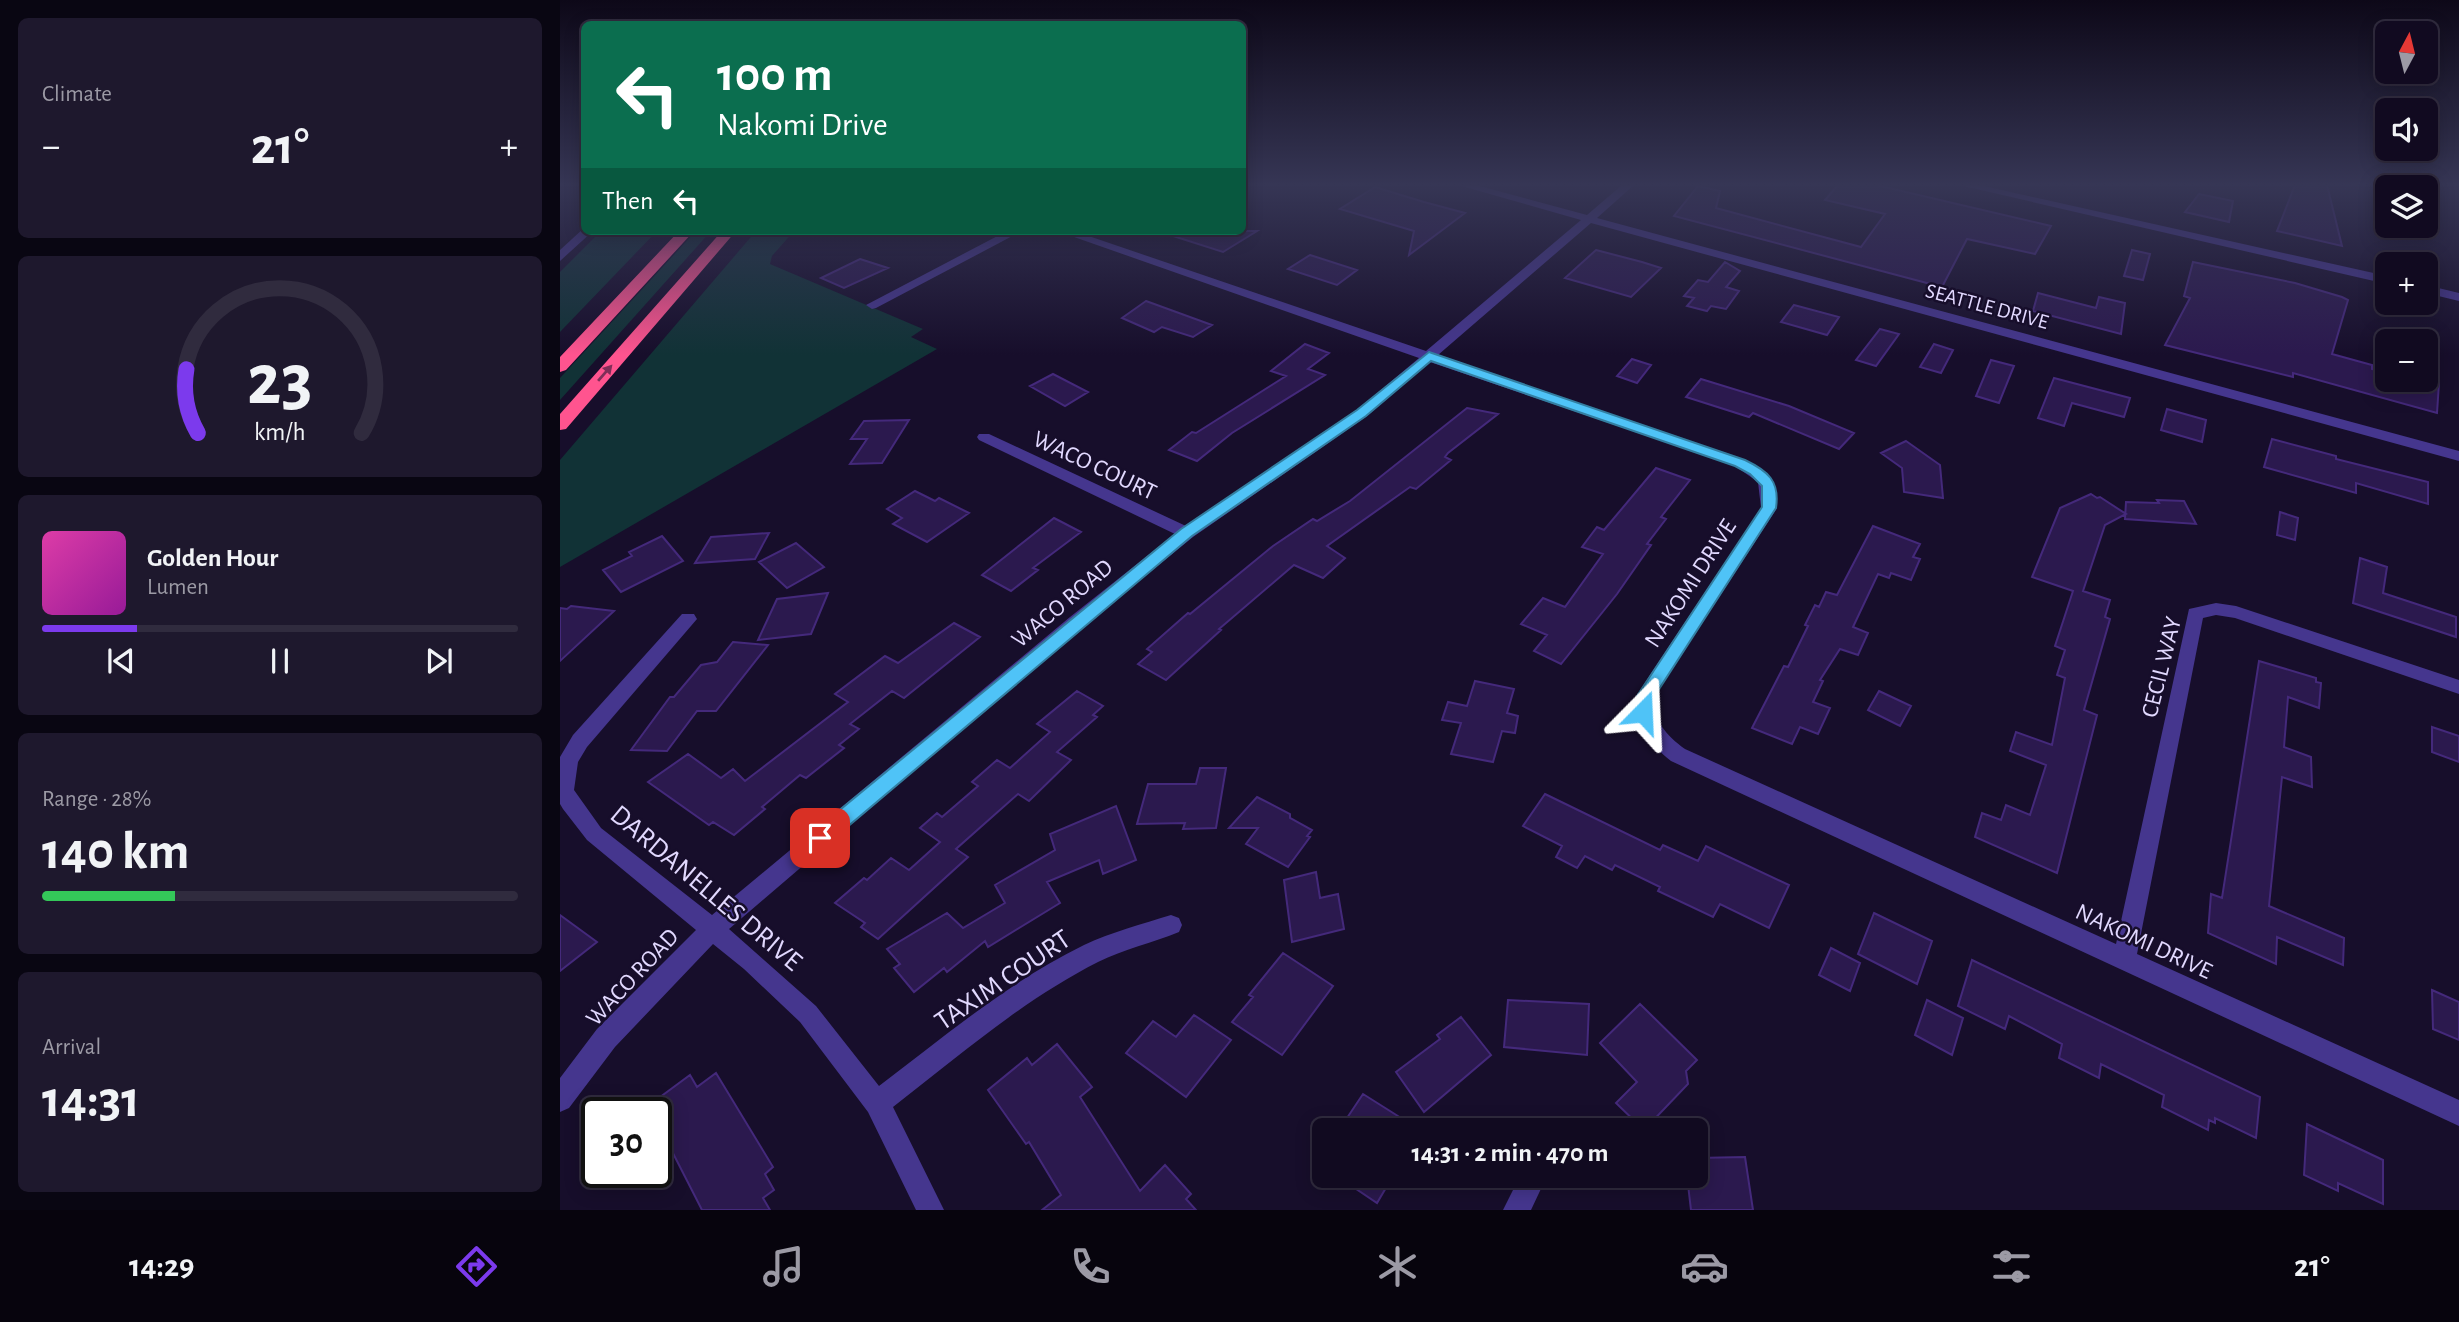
<!DOCTYPE html>
<html lang="en">
<head>
<meta charset="utf-8">
<style>
	:root { --surface:#110a20; --page:#1e182d; --text:#f1f3f6; --muted:#9c9aa5; --line:#302b3e; --accent:#7c3aed }
	body { margin:0; font-family:"Alegreya Sans",sans-serif; background:var(--page); color:var(--text); height:100vh; display:flex; flex-direction:column; font-size:26px; white-space:nowrap }
	* { box-sizing:border-box; margin:0 }
	p { font-size:23px; color:var(--muted) }
	.icon { flex:none; width:38px; height:38px; fill:none; stroke:currentColor; stroke-width:2; stroke-linecap:round; stroke-linejoin:round }
	.map { position:relative; flex:1; overflow:hidden }
	.details { display:flex; flex-direction:column; gap:18px; padding:18px; background:#090612; width:560px }
	.details>* { flex:none }
	.banner { position:absolute; left:21px; top:21px; width:665px; height:214px; border-radius:10px; box-shadow:0 4px 18px #0003,0 0 0 2px var(--line); background:#0b6e4f; color:#fff; overflow:hidden }
	.needle { width:46px; rotate:7deg }
	.buttons { position:absolute; left:1815px; top:21px; display:grid; gap:14px }
	.buttons a { display:grid; place-items:center; width:63px; height:63px; border-radius:10px; background:var(--surface); box-shadow:0 4px 18px #0003,0 0 0 2px var(--line); font-size:35px }
	.speed { position:absolute; left:21px; top:1097px; display:flex; gap:14px; font-size:35px; font-weight:700; text-align:center }
	.speed>* { display:grid; place-content:center; width:91px; height:91px; border-radius:50%; background:var(--surface); box-shadow:0 4px 18px #0003,0 0 0 2px var(--line); line-height:1 }
	.speed .limit { border:4px solid #111; border-radius:10px; background:#fff; color:#111 }
	.pin { position:absolute; display:grid; place-items:center; width:60px; height:60px; color:#fff; margin:-30px; border-radius:14px; box-shadow:0 4px 10px #0006 }
	.me { position:absolute; width:77px; margin:-38px; rotate:21deg; stroke-linejoin:round; filter:drop-shadow(0 0 5px #0008) }
	.turn { display:flex; align-items:center; gap:24px; height:147px; padding:0 21px; font-size:32px }
	.turn .icon { width:91px; height:91px; stroke-width:2.5 }
	.turn b { display:block; font-size:49px; line-height:60px }
	.then { display:flex; align-items:center; height:66px; padding:0 21px; background:#0003; gap:14px; font-size:26px }
	.big { font-size:52px; font-weight:700; line-height:1.1 }
	.details .card { flex:1; display:flex; flex-direction:column; justify-content:center; gap:10px; min-width:0; padding:0 24px; border-radius:10px; background:var(--page) }
	.details .dial { align-items:center; gap:0 }
	.dial svg { height:182px; overflow:visible; fill:none; stroke:var(--line); stroke-width:7; stroke-linecap:round; text-anchor:middle }
	.dial text { fill:var(--text); stroke:none }
	.song { display:flex; align-items:center; gap:21px }
	.cover { width:84px; height:84px; border-radius:10px; background:linear-gradient(135deg,hsl(320 70% 55%),hsl(300 70% 35%)) }
	.played { height:7px; border-radius:4px; background:linear-gradient(90deg,var(--accent) 20%,var(--line) 20%) }
	.keys { display:flex; justify-content:space-around; direction:ltr }
	.heat { display:flex; justify-content:space-between; align-items:center; font-size:38px; direction:ltr }
	.charge { height:10px; border-radius:5px; background:linear-gradient(90deg,#34c759 28%,var(--line) 0) }
	.trip { position:absolute; left:752px; top:1118px; width:396px; height:70px; border-radius:10px; background:var(--surface); box-shadow:0 4px 18px #0003,0 0 0 2px var(--line); font-weight:700; line-height:70px; text-align:center }
	.tabs { display:flex; height:112px; justify-content:space-around; align-items:center; background:#07040d; color:var(--muted) }
	.tabs .icon { width:49px; height:49px }
	.tabs .selected { color:var(--accent) }
	.tabs b { font-size:32px; color:var(--text) }
	main { display:flex; flex:1; min-height:0 }
	.map>svg:first-child { display:block }
	.green { fill:#113236 }
	.building { fill:#2b194e; stroke:#44297b; stroke-width:2 }
	.lines { fill:none; stroke-linecap:round; stroke-linejoin:round }
	.minor { fill:#45368e; fill-rule:evenodd }
	.motorway { fill:#ff548f; fill-rule:evenodd }
	.oneway { fill:#7f2e58 }
	.route { fill:#4fc3f7; stroke:#337fa1; stroke-width:2 }
	.labels { text-anchor:middle; stroke-width:5; stroke-linejoin:round; paint-order:stroke }
	.far-street-label { font-size:21px; fill:#e2d9ff; stroke:#170e2b }
	.street-label { font-size:24px; fill:#e2d9ff; stroke:#170e2b }
	.near-street-label { font-size:28px; fill:#e2d9ff; stroke:#170e2b }
</style>
</head>
<body>
<main>
<section class="details">
<div class="card"><p>Climate</p>
<div class="heat"><a>−</a><b class="big">21°</b><a>+</a></div>
</div>
<div class="card dial"><svg viewBox="0 0 100 80">
<path d="M14 69A42 42 0 1 1 86 69"/>
<path d="M14 69A42 42 0 0 1 9 41" stroke="#7c3aed"/>
<text x="50" y="56" font-size="32" font-weight="700">23</text>
<text x="50" y="72" font-size="11">km/h</text>
</svg></div>
<div class="card">
<div class="song"><i class="cover"></i><div><b>Golden Hour</b><p>Lumen</p></div></div>
<div class="played"></div>
<div class="keys"><svg class="icon" aria-label="previous" viewBox="0 0 24 24"><path d="M18 5L8 12l10 7zM5 5v14"/></svg><svg class="icon" aria-label="pause" viewBox="0 0 24 24"><path d="M8 5v14M16 5v14"/></svg><svg class="icon" aria-label="next" viewBox="0 0 24 24"><path d="M6 5l10 7-10 7zM19 5v14"/></svg></div>
</div>
<div class="card"><p>Range · 28%</p><b class="big">140 km</b><div class="charge"></div></div>
<div class="card"><p>Arrival</p><b class="big">14:31</b></div>
</section>
<div class="map">
<svg width="1899" height="1210" viewBox="0 0 1899 1210">
	<rect width="100%" height="100%" fill="#170e2b"/>
	<path class="green" d="M41,231H97L0,332V272Z
		M136,231H151L0,400V378Z
		M196,231H234L212,256L210,264L363,329L351,337L377,349L0,567V460Z"/>
	<path class="building" d="M1278,185H1316L1491,226L1475,254L1407,239L1382,287L1114,216L1138,186L1160,191L1156,208L1301,247L1325,214L1265,200Z
		M1735,185H1767L1782,246L1717,231Z
		M815,187L864,202L905,213L849,255L854,231L780,209Z
		M1639,194L1673,201L1669,222L1625,212Z
		M610,231H697L663,252L610,235Z
		M1036,250L1082,262L1101,268L1071,297L1005,278Z
		M1572,250L1590,254L1583,280L1564,276Z
		M750,255L797,270L777,285L728,269Z
		M300,259L328,268L284,288L261,278Z
		M1165,262L1180,271L1166,287L1179,291L1166,309L1151,306L1147,311L1127,306L1134,298L1124,296L1138,280L1148,282Z
		M1633,262L1735,283L1782,297L1788,300L1772,354L1812,365V369L1827,373V380H1866L1879,383L1877,413L1733,373V377L1605,345L1630,298L1624,296Z
		M1478,293L1536,308L1539,297L1565,303L1561,334L1473,311Z
		M586,301L652,325L633,337L602,327L594,332L562,318Z
		M1234,305L1279,317L1267,335L1221,322Z
		M1320,329L1339,334L1316,366L1296,360Z
		M745,344L769,353L748,369L765,375L672,433L637,461L609,450L632,432L636,433L726,376L711,371Z
		M1374,344L1393,350L1381,373L1360,367Z
		M1072,359L1091,365L1077,383L1057,376Z
		M1431,360L1454,366L1439,403L1416,396Z
		M493,374L528,392L505,406L470,386Z
		M1494,378L1570,398L1564,417L1512,403L1504,426L1478,418Z
		M1141,379L1229,406L1294,433L1279,449L1193,413L1189,417L1126,397Z
		M907,408L938,414L888,453L885,457L891,460L856,489L850,487L767,546L785,558L763,578L734,565L659,629L661,630L606,680L578,664L592,652L587,649L628,613L630,614L713,546L753,519L757,521L790,501Z
		M1607,409L1646,420L1642,442L1601,430Z
		M349,420L322,463L290,464L307,439H291L304,421Z
		M1712,439L1776,456V459L1868,482V504L1796,483V493L1704,467Z
		M1346,441L1380,465L1383,498L1344,492L1342,468L1321,453Z
		M1096,468L1130,480L1101,517L1106,519L1087,544L1091,545L1057,594L1001,664L974,651L987,635L961,624L983,598L1005,607L1043,554L1022,547L1037,527L1044,530Z
		M355,491L375,501L379,498L409,513L367,542L333,524L342,518L327,509Z
		M1531,494L1537,498L1540,497L1566,514L1545,525L1523,591L1550,600L1545,617L1550,619L1524,710L1537,715L1497,873L1415,837L1422,813L1441,820L1446,805L1470,815L1486,765L1450,751L1456,732L1492,745L1505,678L1497,675L1505,650L1495,646L1513,591L1472,577L1500,508Z
		M1597,500L1624,501L1636,524L1565,519L1566,502L1599,503Z
		M1720,512L1738,518L1735,540L1717,535Z
		M494,518L521,532L473,568L478,570L451,591L422,575Z
		M1313,526L1360,544L1353,557L1360,559L1351,580L1331,573L1329,578L1318,574L1293,627L1308,633L1298,655L1280,649L1260,680L1263,681L1253,702L1270,708L1258,734L1240,727L1232,744L1192,728L1224,666L1228,667L1248,626L1245,625L1255,605L1259,607L1266,592L1277,595Z
		M209,533L195,559L135,563L151,537Z
		M102,536L123,561L61,592L43,570L72,556L69,552Z
		M236,543L264,567L227,588L199,562Z
		M1800,558L1827,567L1823,593L1896,617V637L1793,603Z
		M268,593L251,634L198,640L217,599Z
		M11,606L54,611L0,661V608L7,609Z
		M394,623L420,637L344,698L332,691L290,724L299,729L279,745L284,748L246,778L240,775L202,807L205,809L174,835L153,822L149,825L88,782L128,754L161,778L173,769L185,781L288,702L275,694L325,656L338,663Z
		M173,642L208,645L156,711H137L107,751L71,750L110,697H114L141,665L157,662Z
		M1699,661L1756,678V682L1761,683L1759,708L1728,697L1724,747L1751,757L1752,787L1722,777L1709,906L1784,938L1783,965L1717,937L1716,964L1648,933L1651,894L1662,898Z
		M915,681L954,689L947,713L958,716L955,733L942,731L933,762L891,754L901,723L882,720L888,702L907,706Z
		M517,691L543,706L533,715L537,717L497,752L511,760L469,801L458,794L396,849L408,857L318,939L301,927L305,923L275,903L304,878L307,880L331,858L349,870L380,842L360,828L377,813L382,817L418,786L412,782L437,760L450,768L490,732L477,724Z
		M1319,691L1351,706L1340,726L1308,710Z
		M1872,727L1899,736V762L1872,752Z
		M640,768H666L656,828L623,829L625,823L577,824L588,784H636Z
		M985,794L1100,850L1103,845L1138,861L1146,846L1229,885L1209,928L1160,904L1153,917L1098,891L1100,887L1055,865L1052,870L1025,856L1017,868L996,857L1002,846L963,826Z
		M697,797L730,814V818L752,830L747,836L750,837L728,867L686,844L698,828H669Z
		M556,806L576,860L543,874L539,860L487,882L500,903L428,947L425,941L387,972L384,968L354,992L334,968L340,964L327,949L387,913L403,928L445,903L435,885L495,850L490,834Z
		M756,872L760,898L778,894L784,929L732,942L724,880Z
		M1314,913L1372,941L1357,984L1298,954Z
		M0,915L37,942L0,971Z
		M1271,948L1300,963L1290,991L1259,975Z
		M723,953L773,986L722,1055L672,1022L693,997L689,995Z
		M1412,960L1700,1097L1696,1138L1655,1118V1123L1649,1120L1648,1130L1602,1107L1604,1095L1541,1064L1539,1078L1499,1058L1502,1044L1449,1016L1445,1029L1398,1006Z
		M1872,990L1899,1002V1040L1873,1029Z
		M948,1000L1029,1004L1027,1055L944,1047Z
		M1367,1000L1403,1018L1392,1055L1355,1035Z
		M1080,1004L1137,1060L1126,1071L1128,1084L1084,1130L1056,1103L1077,1082L1040,1043Z
		M634,1015L671,1040L626,1097L566,1053L593,1021L616,1037Z
		M901,1017L931,1055L864,1112L836,1072L880,1039L877,1035Z
		M497,1044L532,1087L520,1097L580,1191L605,1165L631,1194L626,1199L636,1210H482L501,1195L469,1142L466,1144L428,1090L467,1058L472,1065Z
		M156,1073L213,1167L205,1174L214,1190L203,1198L210,1210H142L96,1120V1113H92L88,1106L130,1075L137,1087Z
		M803,1094L860,1130H779Z
		M1747,1124L1823,1160V1204L1778,1183V1191L1744,1175Z
		M1185,1157L1193,1210H1131L1127,1176H1136V1158Z
		M777,1176H833L817,1203Z"/>
	<g class="lines">
		<path class="minor" d="M898,185H916L1027,215L1062,185H1074L1037,218L1899,451V461L1031,223L878,355L1185,460C1207,471 1218,482 1217,508L1094,697C1094,722 1106,735 1125,749L1556,944L1629,609L1656,603L1676,606L1899,680V694L1675,618L1656,615L1643,618L1577,954L1899,1100V1126L1111,761C1090,744 1074,724 1076,696L1201,508L1198,482L1175,466L870,362L807,416L633,537L522,627L169,929L256,1006L319,1086C385,1036 450,981 524,945C552,932 582,924 611,915L619,918L622,925L619,932C592,943 564,949 538,962C463,1000 399,1056 333,1107L384,1210H356L308,1112L240,1022L184,969L153,944L55,1047L9,1108L0,1112V1078L37,1029L136,930L27,840L3,809L0,804V757L13,735L122,614H134L137,619L27,747L18,762L14,790L41,828L152,915L510,617L615,534L419,440L417,437L419,434H429L626,526L797,410L859,358L497,231H514L866,351L1021,220Z
			M1399,185H1419L1827,276V284Z
			M24,228V231H33L0,261V250Z
			M447,231H462L316,308L312,309L306,305Z
			M1866,285L1899,293V301L1866,293Z
			M960,1176H987L971,1210H943Z"/>
		<path class="motorway" d="M119,231H134L6,370L0,372V357Z
			M162,231H176L6,429L0,430V414Z"/>
	</g>
	<defs><path id="oneway-solid" d="M-6-.8H1V-3.2L6.5 0L1 3.2V.8H-6Z" transform="scale(1.75)"/></defs>
	<use class="oneway" href="#oneway-solid" transform="translate(45 373) rotate(-49)"/>
	<linearGradient id="sky" x2="0" y2="1"><stop stop-color="#0d0818"/><stop offset="0.52" stop-color="#363655"/><stop offset="1" stop-color="#363655" stop-opacity="0"/></linearGradient>
	<rect width="1899" height="355" fill="url(#sky)"/>
	<path class="route" d="M869,352L1185,460C1208,471 1220,481 1216,508L1094,697L1090,717H1077L1075,712L1077,696L1202,507V486L1190,474L1175,466L871,361L806,416L632,536L267,844L260,846L253,844L250,838L253,832L621,529L797,410Z"/>
	<g class="labels">
		<g class="far-street-label">
			<text transform="translate(1427 306) rotate(15)" y="7">SEATTLE DRIVE</text>
		</g>
		<g class="street-label">
			<text transform="translate(535 465) rotate(25)" y="8">WACO COURT</text>
			<text transform="translate(1130 583) rotate(-57)" y="8">NAKOMI DRIVE</text>
			<text transform="translate(502 603) rotate(-40)" y="8">WACO ROAD</text>
			<text transform="translate(1601 667) rotate(-76)" y="8">CECIL WAY</text>
			<text transform="translate(1584 941) rotate(25)" y="8">NAKOMI DRIVE</text>
			<text transform="translate(72 977) rotate(-47)" y="8">WACO ROAD</text>
		</g>
		<g class="near-street-label">
			<text transform="translate(147 887) rotate(40)" y="10">DARDANELLES DRIVE</text>
			<text transform="translate(442 979) rotate(-34)" y="10">TAXIM COURT</text>
		</g>
	</g>
</svg>
<div class="buttons">
<a><svg class="needle" viewBox="-14 -14 28 28"><path d="M0-13l5 13h-10z" fill="#e53935"/><path d="M0 13l5-13h-10z" fill="#9c9aa5"/></svg></a>
<a><svg class="icon" aria-label="sound" viewBox="0 0 24 24"><path d="M4 9h4l5-4v14l-5-4H4zM17 9q2 3 0 6"/></svg></a>
<a><svg class="icon" aria-label="layers" viewBox="0 0 24 24"><path d="M12 4l9 5-9 5-9-5zM3 14l9 5 9-5"/></svg></a>
<a>+</a>
<a>−</a>
</div>
<div class="speed"><div class="limit">30</div></div>
<div class="pin" style="left:260px;top:838px;background:#d93025"><svg class="icon" aria-label="arrive" viewBox="0 0 24 24"><path d="M6 21V4h12l-3 4 3 4H6"/></svg></div>
<svg class="me" style="left:1083px;top:712px" viewBox="-20 -20 40 40"><path d="M0-17L14 15 0 8-14 15z" fill="#4fc3f7" stroke="#fff" stroke-width="4"/></svg>
<div class="trip">14:31 · 2 min · 470 m</div>
<div class="banner">
<div class="turn"><svg class="icon" aria-label="left" viewBox="0 0 24 24"><path d="M17 20v-9H6M10 6l-5 5 5 5"/></svg><div><b>100 m</b>Nakomi Drive</div></div>
<div class="then">Then<svg class="icon" aria-label="left" viewBox="0 0 24 24"><path d="M17 20v-9H6M10 6l-5 5 5 5"/></svg></div>
</div>
</div>
</main>
<nav class="tabs">
<b>14:29</b>
<svg class="icon selected" aria-label="directions" viewBox="0 0 24 24"><path d="M12 3l9 9-9 9-9-9zM9 14v-3h6M13 9l2 2-2 2"/></svg>
<svg class="icon" aria-label="music" viewBox="0 0 24 24"><path d="M9 18V5l10-2v13"/><circle cx="6" cy="18" r="3"/><circle cx="16" cy="16" r="3"/></svg>
<svg class="icon" aria-label="phone" viewBox="0 0 24 24"><path d="M5 4h4l2 5-3 2q2 4 5 5l2-3 5 2v4C11 20 4 13 5 4z"/></svg>
<svg class="icon" aria-label="climate" viewBox="0 0 24 24"><path d="M12 3v18M4 7l16 10M4 17L20 7"/></svg>
<svg class="icon" aria-label="car" viewBox="0 0 24 24"><path d="M5 17H2v-5l4-1 3-4h7l3 4 3 1v5h-3M9 17h6M6 11h13"/><circle cx="7" cy="17" r="2"/><circle cx="17" cy="17" r="2"/></svg>
<svg class="icon" aria-label="filters" viewBox="0 0 24 24"><path d="M4 7h16M4 17h16"/><circle cx="9" cy="7" r="2"/><circle cx="15" cy="17" r="2"/></svg>
<b>21°</b>
</nav>
</body>
</html>
